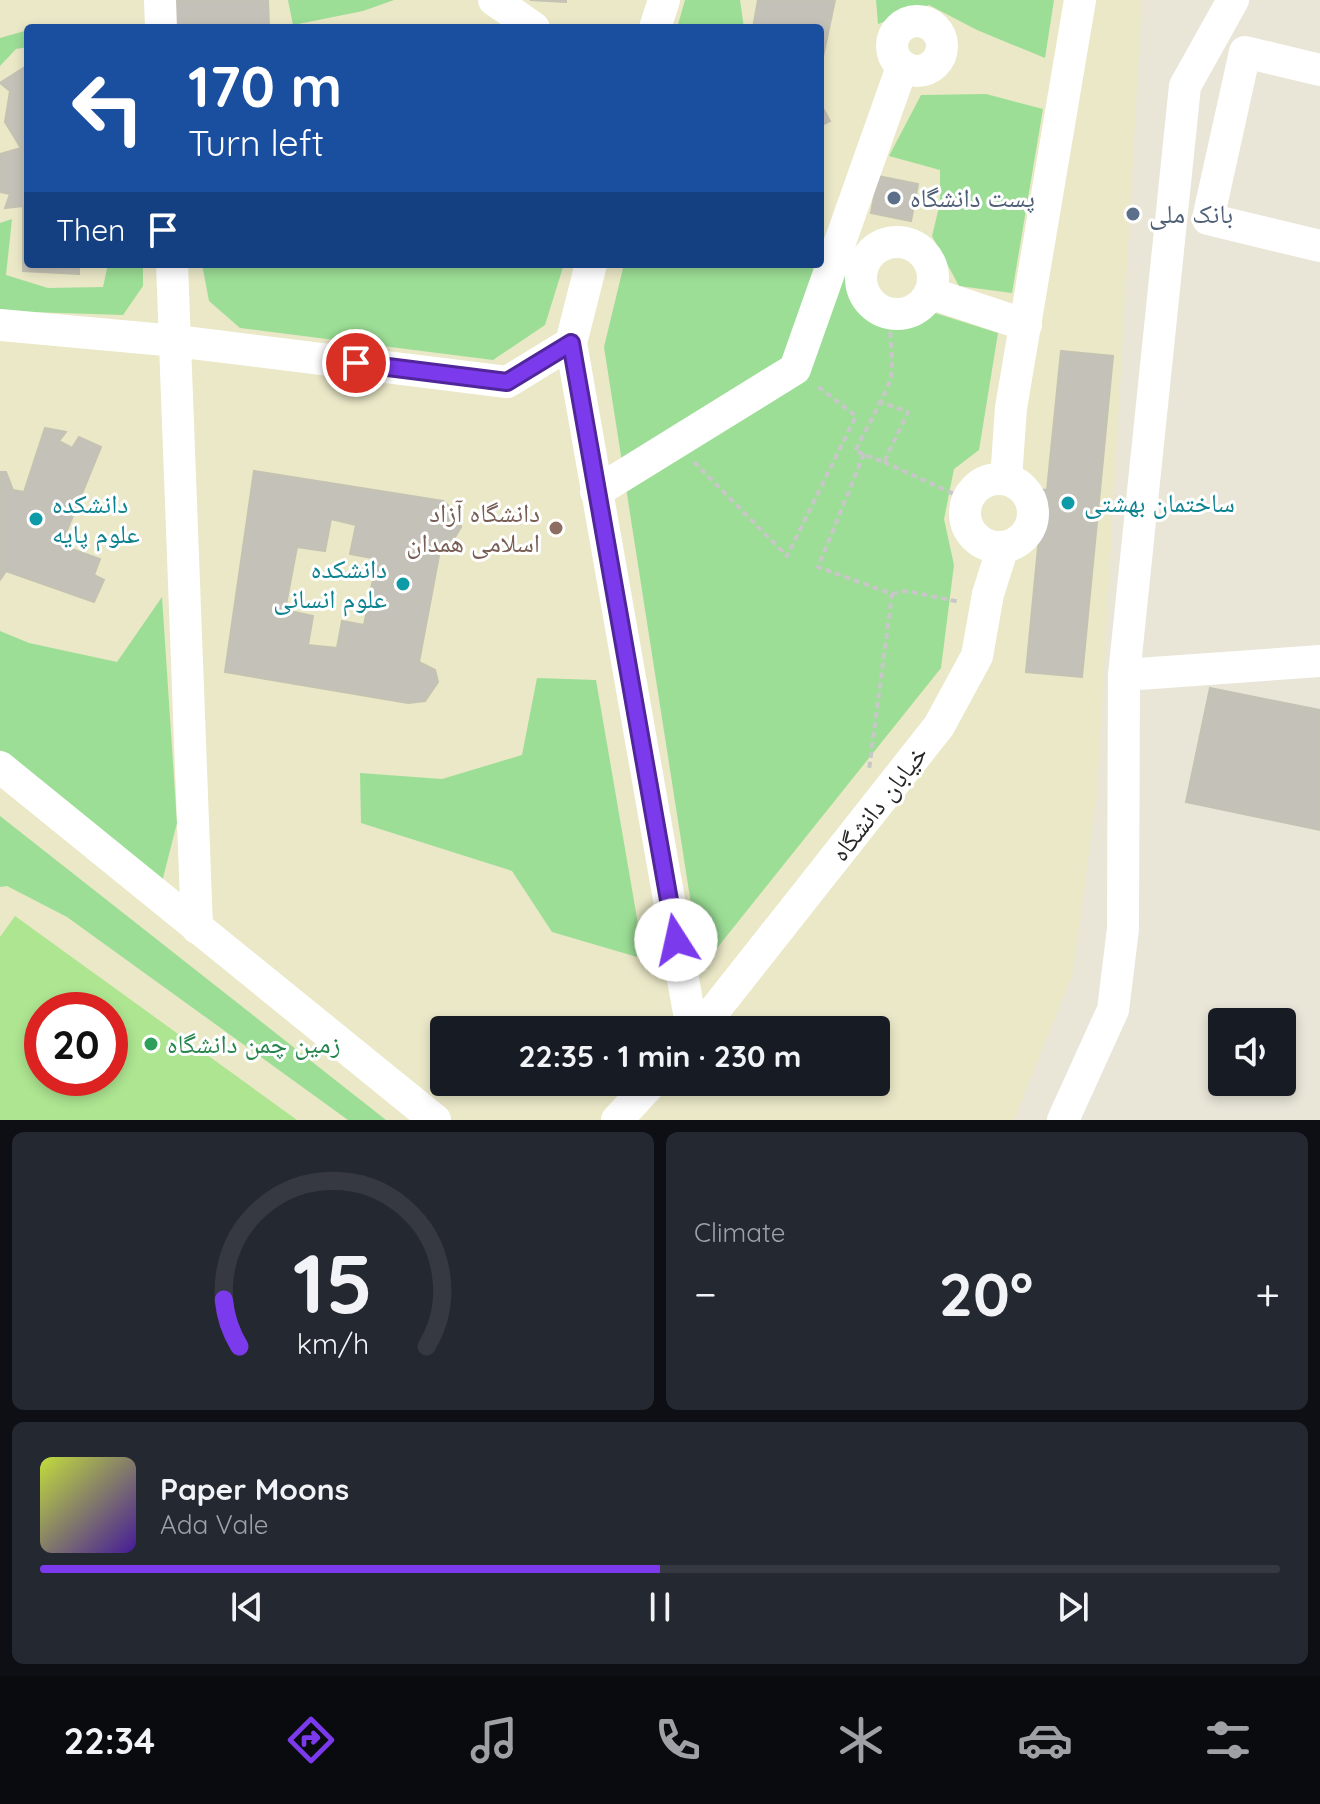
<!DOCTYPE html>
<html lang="en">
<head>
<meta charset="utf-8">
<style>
	:root { --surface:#171b24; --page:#242831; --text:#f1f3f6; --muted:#9ea1a6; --line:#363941; --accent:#7c3aed }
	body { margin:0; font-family:Quicksand,"Noto Naskh Arabic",sans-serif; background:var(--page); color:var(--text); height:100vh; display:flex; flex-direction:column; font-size:30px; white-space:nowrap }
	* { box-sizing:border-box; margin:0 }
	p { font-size:26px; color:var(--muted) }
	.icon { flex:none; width:44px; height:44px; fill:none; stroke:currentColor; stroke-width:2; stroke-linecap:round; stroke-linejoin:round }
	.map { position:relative; height:1120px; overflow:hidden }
	.panel { display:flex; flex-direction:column; gap:12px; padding:12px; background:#0d0f14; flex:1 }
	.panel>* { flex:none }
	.guide { position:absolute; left:24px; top:24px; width:800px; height:244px; border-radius:8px; box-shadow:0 4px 12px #0003; background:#1a4fa0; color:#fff; overflow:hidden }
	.fabs { position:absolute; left:1208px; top:1008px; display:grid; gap:16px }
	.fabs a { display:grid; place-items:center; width:88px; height:88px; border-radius:8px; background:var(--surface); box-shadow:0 4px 12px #0003; font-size:40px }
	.speed { position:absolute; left:24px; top:992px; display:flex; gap:16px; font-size:40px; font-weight:700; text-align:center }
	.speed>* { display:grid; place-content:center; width:104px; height:104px; border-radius:50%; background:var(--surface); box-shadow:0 4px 12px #0003; line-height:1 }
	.speed .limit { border:12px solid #d22; background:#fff; color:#111 }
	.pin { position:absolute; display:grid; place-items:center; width:68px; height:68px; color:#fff; margin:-34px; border:4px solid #fff; border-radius:50%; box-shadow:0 2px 8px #0007 }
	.me { position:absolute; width:88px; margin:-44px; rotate:350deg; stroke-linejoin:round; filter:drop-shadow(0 0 6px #0008) }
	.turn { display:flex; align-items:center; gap:28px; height:168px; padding:0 32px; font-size:36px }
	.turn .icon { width:104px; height:104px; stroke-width:2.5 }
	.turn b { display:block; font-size:56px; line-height:68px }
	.then { display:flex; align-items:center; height:76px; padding:0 32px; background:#0003; gap:16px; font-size:30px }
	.big { font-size:60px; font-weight:800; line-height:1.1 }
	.panel .card { flex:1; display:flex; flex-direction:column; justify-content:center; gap:12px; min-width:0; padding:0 28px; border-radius:12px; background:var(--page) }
	.panel .dial { align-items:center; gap:0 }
	.dial svg { height:208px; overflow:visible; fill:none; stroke:var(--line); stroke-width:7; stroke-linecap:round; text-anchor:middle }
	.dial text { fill:var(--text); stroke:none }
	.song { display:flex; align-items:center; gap:24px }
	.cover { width:96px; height:96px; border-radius:12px; background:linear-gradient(135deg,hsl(70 70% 55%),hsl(260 70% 35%)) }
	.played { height:8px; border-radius:4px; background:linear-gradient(90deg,var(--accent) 50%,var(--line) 50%) }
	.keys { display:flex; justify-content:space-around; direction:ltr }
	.heat { display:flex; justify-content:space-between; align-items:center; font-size:44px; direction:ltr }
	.panel .tiles { flex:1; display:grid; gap:12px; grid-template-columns:1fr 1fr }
	.card:last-child { grid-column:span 2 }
	.trip { position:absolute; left:430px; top:1016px; width:460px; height:80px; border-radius:8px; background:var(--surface); box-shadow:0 4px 12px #0003; font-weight:800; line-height:80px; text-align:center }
	.dock { display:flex; height:128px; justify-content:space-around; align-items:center; background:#090b0e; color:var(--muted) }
	.dock .icon { width:56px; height:56px }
	.dock .on { color:var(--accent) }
	.dock b { font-size:36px; color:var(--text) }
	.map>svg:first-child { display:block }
	.education { fill:#eae8c7; fill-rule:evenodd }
	.green { fill:#9cde96 }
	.pitch { fill:#ade591; fill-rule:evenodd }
	.building { fill:#c4c2b8; stroke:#c4c2b2; stroke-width:2; fill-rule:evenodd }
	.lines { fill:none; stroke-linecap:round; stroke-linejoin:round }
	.path { stroke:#c7c7c7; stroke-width:4; stroke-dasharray:6 4; stroke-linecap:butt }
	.minor { stroke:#fff; stroke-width:32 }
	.route-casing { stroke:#51269a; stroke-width:20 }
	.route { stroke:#7c3aed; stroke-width:14 }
	.service-dot { fill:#5c6f8a; stroke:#fff; stroke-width:3 }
	.culture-dot { fill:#0f9aa8; stroke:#fff; stroke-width:3 }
	.education-dot { fill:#8d6e63; stroke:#fff; stroke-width:3 }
	.leisure-dot { fill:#2e9e5b; stroke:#fff; stroke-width:3 }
	.labels { text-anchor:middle; stroke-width:6; stroke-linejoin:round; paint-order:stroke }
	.service-label { font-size:26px; fill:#4e5e75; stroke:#fff; text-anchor:start }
	.culture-label { font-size:26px; fill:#0d838f; stroke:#fff; text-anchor:start }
	.education-label { font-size:26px; fill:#785e54; stroke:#fff; text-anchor:end }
	.street-label { font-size:26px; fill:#262626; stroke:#fff }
	.leisure-label { font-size:26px; fill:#27864d; stroke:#fff; text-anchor:start }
</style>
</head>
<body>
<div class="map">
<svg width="1320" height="1120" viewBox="0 0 1320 1120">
	<rect width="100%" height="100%" fill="#e9e6d8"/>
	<path class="education" d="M0,0H1142L1097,793L1073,973L1014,1120H0ZM28,28H820V264H28ZM42,1010H110V1078H42ZM444,1030H876V1082H444Z"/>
	<path class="green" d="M288,0H394L363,11L293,25Z
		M685,0H740L744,28H677Z
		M876,0H1054L1045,58L977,30L929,5L878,24Z
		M28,30V47L16,49L0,66V38Z
		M986,94L1043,109L1012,293L959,286L932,236L940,203V170L889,156L921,95Z
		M12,219L6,275L48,288L103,287L108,264H143V286L123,315L0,311V223Z
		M202,264H564L545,325L493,360L240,328L209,301Z
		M624,264H820L846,270L878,320L935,313L998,333L979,450L954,469L944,519L954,565L941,668L701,968L604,347Z
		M162,597L177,823L162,882L0,750V631L29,643L117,662Z
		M537,678L596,680L644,959L552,932L512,871L361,823L360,773L442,779L522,755Z
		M0,816L386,1120H348L67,917L7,886L0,887Z"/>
	<path class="pitch" d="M15,916L297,1120H0V937ZM42,1010H110V1078H42Z"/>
	<path class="building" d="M173,0H268L269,28H174Z
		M530,0H566V2Z
		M758,0H835L820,71V28H753Z
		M28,65V264H79V274L23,271V206L5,208L10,194L0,192V154L21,148L5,122L10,91L0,83Z
		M820,103L830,121L820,126Z
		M878,176L918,184L911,221L871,213Z
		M1061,351L1113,356L1082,677L1026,672L1041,516H1035L1038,489L1047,490Z
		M45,428L66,432L59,441L72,448L79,437L101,447L61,545L100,559L94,575L104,580L94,602L6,571L0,580V472H6L13,490L24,492Z
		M254,471L443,501L460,516L461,527L454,539L441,545L419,662L435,670L438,682L425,701L408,703L225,672ZM331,519L356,525L350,554L377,559L364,625L342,621L337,648L308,645L313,616L285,610L297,547L325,551Z
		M1210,688L1320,710V830L1186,802Z"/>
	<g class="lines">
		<path class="path" d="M878,401L908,412L884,462L855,451C862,437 889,388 891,377C894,357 888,335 891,313
			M864,454L818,567L892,594L869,770
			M694,462L787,556L856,416L816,385
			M884,462L967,500
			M892,594L906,591L960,602"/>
		<path class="minor" d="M160,0L161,28
			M494,0L534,28
			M892 46a25 25 0 1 1 50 0a25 25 0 1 1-50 0Z
			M655,28L664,0
			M1320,70L1245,52L1208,219L1320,246
			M861 278a36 36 0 1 1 72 0a36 36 0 1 1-72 0Z
			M172,264L197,928
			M591,264L571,343L692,1030
			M930,293L1026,325
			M0,325L176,341L507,382L571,343
			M965 513a34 34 0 1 1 68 0a34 34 0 1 1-68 0Z
			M1006,479L1011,408L1080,0
			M596,492L795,369L902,67
			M1124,675L1320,661
			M0,767L435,1120
			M699,1030L939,726L977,656L988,594L1003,547
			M617,1120L652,1082
			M1063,1120L1113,1010L1123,929L1124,675L1185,86L1233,0"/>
	</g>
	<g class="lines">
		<g class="route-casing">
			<path id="route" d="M356,363L507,382L571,343L676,940"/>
		</g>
		<use href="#route" class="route"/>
	</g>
	<g class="service-dot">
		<circle cx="894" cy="198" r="8"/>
		<circle cx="1133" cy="214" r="8"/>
	</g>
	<g class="culture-dot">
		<circle cx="1068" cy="503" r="8"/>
		<circle cx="36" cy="519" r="8"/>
		<circle cx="403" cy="584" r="8"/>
	</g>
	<circle class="education-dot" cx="556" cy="528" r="8"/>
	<circle class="leisure-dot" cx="151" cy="1044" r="8"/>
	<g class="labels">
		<g class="service-label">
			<text x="910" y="207">پست دانشگاه</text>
			<text x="1149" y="223">بانک ملی</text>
		</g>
		<g class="culture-label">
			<text x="1084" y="512">ساختمان بهشتی</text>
			<text x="52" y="513">دانشکده<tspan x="52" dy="30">علوم پایه</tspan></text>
			<text x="387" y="578" text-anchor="end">دانشکده<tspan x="387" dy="30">علوم انسانی</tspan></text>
		</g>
		<g class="education-label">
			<text x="540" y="522">دانشگاه آزاد<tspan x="540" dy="30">اسلامی همدان</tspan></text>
		</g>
		<g class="street-label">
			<text transform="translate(879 803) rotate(-52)" y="9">خیابان دانشگاه</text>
		</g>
		<g class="leisure-label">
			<text x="167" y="1053">زمین چمن دانشگاه</text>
		</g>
	</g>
</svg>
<div class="fabs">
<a><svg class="icon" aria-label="sound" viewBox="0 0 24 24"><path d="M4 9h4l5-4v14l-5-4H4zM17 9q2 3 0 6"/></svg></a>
</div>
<div class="speed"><div class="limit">20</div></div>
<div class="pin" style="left:356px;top:363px;background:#d93025"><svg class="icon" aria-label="arrive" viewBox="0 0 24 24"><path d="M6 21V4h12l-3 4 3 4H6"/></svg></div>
<svg class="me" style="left:676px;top:940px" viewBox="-20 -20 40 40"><circle r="19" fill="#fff"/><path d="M0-13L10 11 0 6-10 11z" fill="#7c3aed"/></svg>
<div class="trip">22:35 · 1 min · 230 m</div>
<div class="guide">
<div class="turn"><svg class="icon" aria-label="left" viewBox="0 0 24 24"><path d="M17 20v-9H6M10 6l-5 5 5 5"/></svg><div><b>170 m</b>Turn left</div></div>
<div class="then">Then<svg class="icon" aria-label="arrive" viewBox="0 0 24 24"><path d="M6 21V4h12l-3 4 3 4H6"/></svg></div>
</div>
</div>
<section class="panel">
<div class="tiles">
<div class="card dial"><svg viewBox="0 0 100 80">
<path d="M14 69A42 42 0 1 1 86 69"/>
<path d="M14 69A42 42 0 0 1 8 51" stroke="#7c3aed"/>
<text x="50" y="56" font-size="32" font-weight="700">15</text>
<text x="50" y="72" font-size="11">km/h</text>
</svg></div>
<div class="card"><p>Climate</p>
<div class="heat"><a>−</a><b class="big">20°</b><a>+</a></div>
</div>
<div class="card">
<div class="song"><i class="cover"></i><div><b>Paper Moons</b><p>Ada Vale</p></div></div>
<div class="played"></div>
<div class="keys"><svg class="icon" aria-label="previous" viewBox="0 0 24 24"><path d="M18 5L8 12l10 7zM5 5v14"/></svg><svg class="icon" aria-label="pause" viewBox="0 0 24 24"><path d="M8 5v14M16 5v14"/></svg><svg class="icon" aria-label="next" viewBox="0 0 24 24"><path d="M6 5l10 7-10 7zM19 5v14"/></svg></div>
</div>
</div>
</section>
<nav class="dock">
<b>22:34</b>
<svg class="icon on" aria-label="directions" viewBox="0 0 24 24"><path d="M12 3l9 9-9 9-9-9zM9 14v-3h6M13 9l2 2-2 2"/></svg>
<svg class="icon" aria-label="music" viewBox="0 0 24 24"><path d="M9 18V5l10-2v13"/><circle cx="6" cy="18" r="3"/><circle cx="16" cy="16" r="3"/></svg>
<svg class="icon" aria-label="phone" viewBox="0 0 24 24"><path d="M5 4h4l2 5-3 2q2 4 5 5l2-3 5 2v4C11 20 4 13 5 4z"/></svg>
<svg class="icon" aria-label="climate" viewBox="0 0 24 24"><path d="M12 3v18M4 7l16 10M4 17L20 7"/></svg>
<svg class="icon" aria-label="car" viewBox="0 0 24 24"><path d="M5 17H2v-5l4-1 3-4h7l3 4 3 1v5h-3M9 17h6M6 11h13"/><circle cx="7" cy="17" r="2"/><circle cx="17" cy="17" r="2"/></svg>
<svg class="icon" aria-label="filters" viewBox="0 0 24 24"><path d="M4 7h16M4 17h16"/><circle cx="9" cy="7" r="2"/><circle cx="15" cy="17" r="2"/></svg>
</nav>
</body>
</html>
